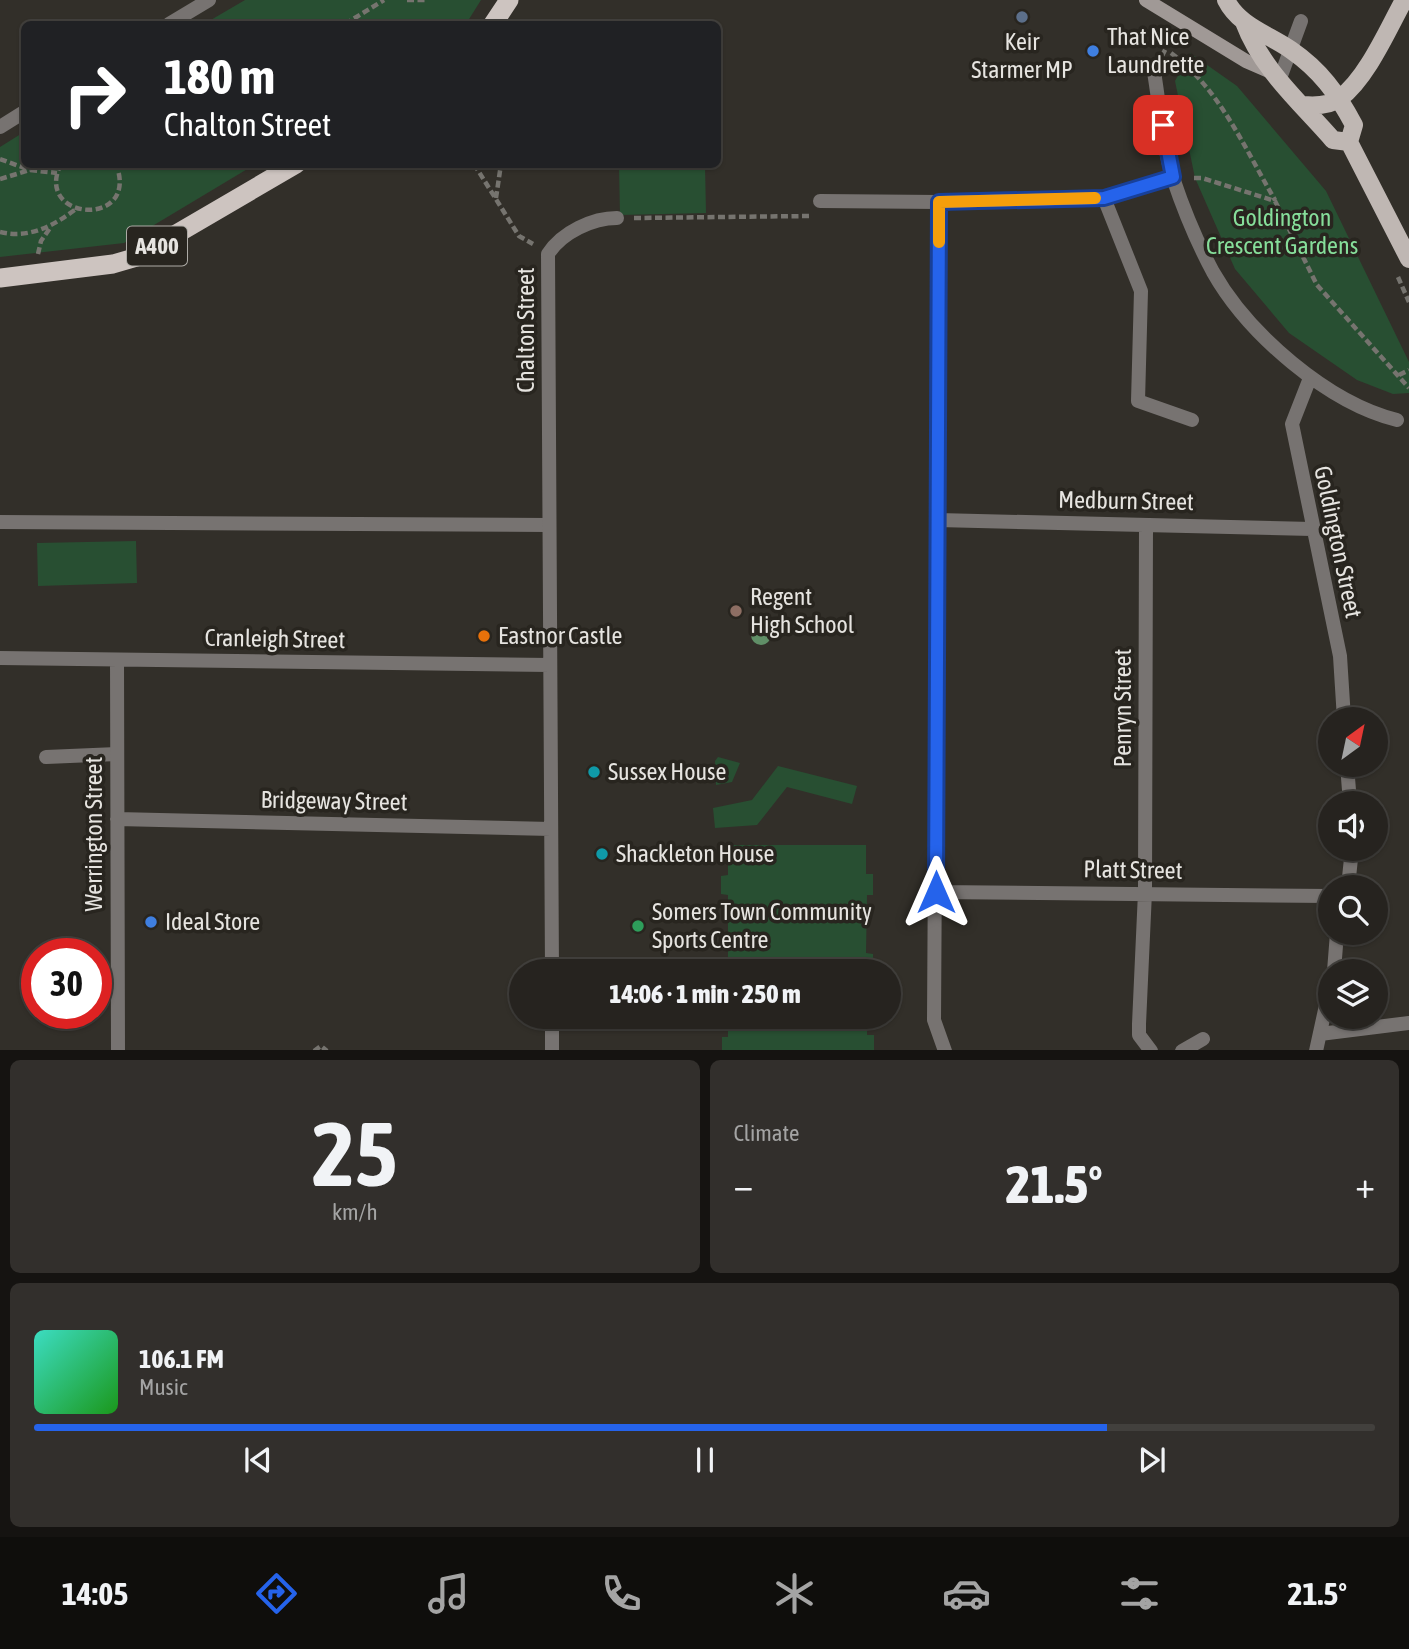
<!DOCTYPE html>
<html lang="en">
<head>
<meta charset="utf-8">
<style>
	:root { --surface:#26231f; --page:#322f2c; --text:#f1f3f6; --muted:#a4a4a4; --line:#42403d; --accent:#2563eb }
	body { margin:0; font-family:"Asap Condensed",sans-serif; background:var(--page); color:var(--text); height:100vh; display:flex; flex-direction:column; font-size:26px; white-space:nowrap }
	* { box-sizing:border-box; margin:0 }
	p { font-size:23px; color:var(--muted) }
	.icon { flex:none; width:38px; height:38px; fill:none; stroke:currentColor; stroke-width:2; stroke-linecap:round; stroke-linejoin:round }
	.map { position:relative; height:1050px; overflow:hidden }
	.details { display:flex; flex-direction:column; gap:10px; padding:10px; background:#151311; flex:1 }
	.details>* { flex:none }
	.hud { position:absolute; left:21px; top:21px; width:700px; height:147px; border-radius:10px; box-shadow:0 2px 5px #0004,0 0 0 2px var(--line); background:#202124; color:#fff; overflow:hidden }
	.needle { width:46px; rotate:33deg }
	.controls { position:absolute; left:1318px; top:707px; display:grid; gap:14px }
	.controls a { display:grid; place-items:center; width:70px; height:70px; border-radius:50%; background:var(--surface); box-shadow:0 2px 5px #0004,0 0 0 2px var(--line); font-size:35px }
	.speed { position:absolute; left:21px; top:938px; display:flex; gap:14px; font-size:35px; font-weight:700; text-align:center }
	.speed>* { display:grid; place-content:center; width:91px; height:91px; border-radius:50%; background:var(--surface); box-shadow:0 2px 5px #0004,0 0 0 2px var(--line); line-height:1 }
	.speed .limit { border:10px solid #d22; background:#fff; color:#111 }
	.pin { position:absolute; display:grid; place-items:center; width:60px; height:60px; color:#fff; margin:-30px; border-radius:14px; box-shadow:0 4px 10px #0006 }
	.me { position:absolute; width:77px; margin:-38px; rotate:0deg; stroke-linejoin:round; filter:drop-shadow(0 0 5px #0008) }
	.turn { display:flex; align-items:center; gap:24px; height:147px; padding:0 28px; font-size:32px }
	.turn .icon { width:91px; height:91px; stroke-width:2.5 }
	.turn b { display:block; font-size:49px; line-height:60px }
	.big { font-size:52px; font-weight:800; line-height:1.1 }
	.details .tile { flex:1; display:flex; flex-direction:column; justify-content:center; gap:10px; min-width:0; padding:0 24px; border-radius:10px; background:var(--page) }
	.details .dial { align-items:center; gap:0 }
	.dial b { font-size:91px; line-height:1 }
	.song { display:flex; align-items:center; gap:21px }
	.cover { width:84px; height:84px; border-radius:10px; background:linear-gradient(135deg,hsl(170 70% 55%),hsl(120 70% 35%)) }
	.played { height:7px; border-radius:4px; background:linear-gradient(90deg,var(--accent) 80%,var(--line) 80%) }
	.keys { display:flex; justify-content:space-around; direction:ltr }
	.heat { display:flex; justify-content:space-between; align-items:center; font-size:38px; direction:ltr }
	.details .tiles { flex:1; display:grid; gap:10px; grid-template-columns:1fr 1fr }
	.tile:last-child { grid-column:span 2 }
	.trip { position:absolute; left:509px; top:959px; width:392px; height:70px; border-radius:35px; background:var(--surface); box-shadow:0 2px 5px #0004,0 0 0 2px var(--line); font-weight:800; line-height:70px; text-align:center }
	.tab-bar { display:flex; height:112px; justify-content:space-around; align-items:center; background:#0f0e0c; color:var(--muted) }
	.tab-bar .icon { width:49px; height:49px }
	.tab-bar .current { color:var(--accent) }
	.tab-bar b { font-size:32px; color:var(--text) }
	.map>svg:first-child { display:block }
	.green { fill:#284f32 }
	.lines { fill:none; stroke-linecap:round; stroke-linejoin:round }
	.path { stroke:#76746f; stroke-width:4.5; stroke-dasharray:7 3.5; stroke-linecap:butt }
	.service { stroke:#777371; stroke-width:14 }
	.minor { stroke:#777371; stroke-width:14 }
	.secondary { stroke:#a09996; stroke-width:14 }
	.primary { stroke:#bfb7b3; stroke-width:18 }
	.trunk { stroke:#cdc4c0; stroke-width:19 }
	.tree { fill:#608f67 }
	.route-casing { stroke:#184099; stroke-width:18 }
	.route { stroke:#2563eb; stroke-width:12 }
	.slow { stroke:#f59e0b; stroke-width:12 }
	.service-dot { fill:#5c6f8a; stroke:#28251f; stroke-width:2.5 }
	.shop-dot { fill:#3f7fe0; stroke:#28251f; stroke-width:2.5 }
	.education-dot { fill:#8d6e63; stroke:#28251f; stroke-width:2.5 }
	.food-dot { fill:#e8710a; stroke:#28251f; stroke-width:2.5 }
	.culture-dot { fill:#0f9aa8; stroke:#28251f; stroke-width:2.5 }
	.leisure-dot { fill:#2e9e5b; stroke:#28251f; stroke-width:2.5 }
	.labels { text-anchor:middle; stroke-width:7; stroke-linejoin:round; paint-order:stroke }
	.shield { fill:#28251f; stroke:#adaba6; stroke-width:2 }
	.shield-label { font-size:23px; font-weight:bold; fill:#e6e4e0 }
	.poi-label { font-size:24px; fill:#e6e4e0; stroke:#28251f; text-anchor:start }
	.park-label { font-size:24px; fill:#86de9a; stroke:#28251f }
	.street-label { font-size:24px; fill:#e6e4e0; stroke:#28251f }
</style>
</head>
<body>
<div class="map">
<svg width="1409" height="1051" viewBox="0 0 1409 1051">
	<rect width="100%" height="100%" fill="#322f29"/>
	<path class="green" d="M245,0H481L466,24H204Z
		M1190,53L1237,86L1326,191L1409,362V393L1393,394L1357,380L1289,333L1235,269L1195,178L1175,81Z
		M24,132V164L254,165L124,243L0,257V147Z
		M619,165H705L706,213L620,215Z
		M136,541L137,583L38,586L37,543Z
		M718,757L740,763L732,782L716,785L715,761Z
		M778,766L857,786L852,804L787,787L757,825L715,828L713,808L752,800Z
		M728,845H866V874H873V895H867L866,953L873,954V971H722V959L728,958V895L721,894V876L728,875Z
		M728,1017H867V1035H874V1050H722V1037H728Z"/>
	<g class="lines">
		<path class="path" d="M407,0H427
			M345,24L384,0
			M1171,53C1220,89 1245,149 1275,200
			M1162,56L1172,36
			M0,159L30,170
			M61,164C32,221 141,229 116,164
			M474,164L519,236L533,244
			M1194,178H1202L1275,201L1317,285L1409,388
			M0,179L30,170L57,173
			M496,198L501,164
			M634,218L810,216
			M0,232C29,239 53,226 76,209
			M38,254L41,241L50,228
			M1398,277L1409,302
			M1399,375L1409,370
			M314,1051L321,1046L327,1051"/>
		<path class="service" d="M1279,81L1301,21
			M0,522L548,525
			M46,757L117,754"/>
		<path class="minor" d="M169,24L209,0
			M1154,72C1160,107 1162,145 1173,178C1183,208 1198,244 1213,272C1248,334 1328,403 1397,420
			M0,127L24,112
			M1104,198L1141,291L1138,401L1192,420
			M820,201L939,202L1104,198L1173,177
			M939,202L934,1020L945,1051
			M1310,378L1292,424L1340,656L1344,719
			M938,520L1312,529
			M1146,525L1145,892L1139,1024V1035L1151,1051
			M0,658L550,665
			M117,660L118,1051
			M1347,765L1350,803
			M117,819L551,829
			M1348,887L1352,849
			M936,892L1330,896
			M552,971L548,254C562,232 593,218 617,218
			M1334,971L1337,933
			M552,1017V1051
			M1320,1034L1409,1023
			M1182,1051L1203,1039
			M1316,1051L1330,987"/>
		<path class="secondary" d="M1146,0L1246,61L1269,71"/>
		<path class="primary" d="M1226,0C1239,26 1268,34 1291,50C1320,70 1337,93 1354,125L1349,142
			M1244,22C1262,70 1300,102 1333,140L1349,142
			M1303,105C1315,106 1330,106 1340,98C1367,78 1388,29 1404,0
			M1349,142L1409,259"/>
		<path class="trunk" d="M493,24L509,0
			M0,278L113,264L137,257L296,164"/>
	</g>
	<circle class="tree" cx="761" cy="635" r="10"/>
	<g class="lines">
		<g class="route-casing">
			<path id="route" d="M936,892L939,202L1104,198L1173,177L1163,125"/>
		</g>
		<use href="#route" class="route"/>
		<path class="slow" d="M939,242V202L1095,198"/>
	</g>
	<circle class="service-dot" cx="1022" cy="17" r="7"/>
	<g class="shop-dot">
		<circle cx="1093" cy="51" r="7"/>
		<circle cx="151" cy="922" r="7"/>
	</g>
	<circle class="education-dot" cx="736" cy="611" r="7"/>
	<circle class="food-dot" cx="484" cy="636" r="7"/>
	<g class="culture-dot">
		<circle cx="594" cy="772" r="7"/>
		<circle cx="602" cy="854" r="7"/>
	</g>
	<circle class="leisure-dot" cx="638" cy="926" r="7"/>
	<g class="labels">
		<rect class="shield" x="127" y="226.5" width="60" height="39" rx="5"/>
		<g class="shield-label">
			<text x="157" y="254">A400</text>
		</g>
		<g class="poi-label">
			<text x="1107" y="45">That Nice<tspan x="1107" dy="28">Laundrette</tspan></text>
			<text x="1022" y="50" text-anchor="middle">Keir<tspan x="1022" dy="28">Starmer MP</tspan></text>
			<text x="750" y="605">Regent<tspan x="750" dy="28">High School</tspan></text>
			<text x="498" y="644">Eastnor Castle</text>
			<text x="608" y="780">Sussex House</text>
			<text x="616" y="862">Shackleton House</text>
			<text x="652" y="920">Somers Town Community<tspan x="652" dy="28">Sports Centre</tspan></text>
			<text x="165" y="930">Ideal Store</text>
		</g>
		<g class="park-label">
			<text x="1282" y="226">Goldington<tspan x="1282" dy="28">Crescent Gardens</tspan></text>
		</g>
		<g class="street-label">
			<text transform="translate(526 330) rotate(-90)" y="8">Chalton Street</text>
			<text transform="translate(1126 501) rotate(1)" y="8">Medburn Street</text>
			<text transform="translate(1338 542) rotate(78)" y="8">Goldington Street</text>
			<text transform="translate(275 639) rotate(1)" y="8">Cranleigh Street</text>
			<text transform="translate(1123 708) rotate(-90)" y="8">Penryn Street</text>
			<text transform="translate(334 801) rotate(1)" y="8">Bridgeway Street</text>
			<text transform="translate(94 834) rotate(-90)" y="8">Werrington Street</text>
			<text transform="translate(1133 870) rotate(1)" y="8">Platt Street</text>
		</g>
	</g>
</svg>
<div class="controls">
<a><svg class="needle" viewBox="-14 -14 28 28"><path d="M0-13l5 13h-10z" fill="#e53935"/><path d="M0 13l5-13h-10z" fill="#a4a4a4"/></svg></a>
<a><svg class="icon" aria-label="sound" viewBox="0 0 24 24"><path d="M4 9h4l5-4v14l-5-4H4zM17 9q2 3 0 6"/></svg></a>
<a><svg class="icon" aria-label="search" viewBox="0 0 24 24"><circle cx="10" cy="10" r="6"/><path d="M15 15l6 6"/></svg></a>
<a><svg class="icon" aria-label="layers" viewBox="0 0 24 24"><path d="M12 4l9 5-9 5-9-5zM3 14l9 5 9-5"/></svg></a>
</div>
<div class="speed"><div class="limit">30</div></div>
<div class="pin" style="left:1163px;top:125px;background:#d93025"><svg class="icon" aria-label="arrive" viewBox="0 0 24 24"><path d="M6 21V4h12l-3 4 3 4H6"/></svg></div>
<svg class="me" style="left:936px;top:892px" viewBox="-20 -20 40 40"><path d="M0-17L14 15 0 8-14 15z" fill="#2563eb" stroke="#fff" stroke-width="4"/></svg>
<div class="trip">14:06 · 1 min · 250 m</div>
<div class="hud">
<div class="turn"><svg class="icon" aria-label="right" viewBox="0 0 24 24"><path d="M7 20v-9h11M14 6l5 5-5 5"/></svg><div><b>180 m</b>Chalton Street</div></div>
</div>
</div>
<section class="details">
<div class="tiles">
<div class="tile dial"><b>25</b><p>km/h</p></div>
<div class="tile"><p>Climate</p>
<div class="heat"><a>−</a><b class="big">21.5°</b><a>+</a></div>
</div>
<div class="tile">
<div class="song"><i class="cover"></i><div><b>106.1 FM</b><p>Music</p></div></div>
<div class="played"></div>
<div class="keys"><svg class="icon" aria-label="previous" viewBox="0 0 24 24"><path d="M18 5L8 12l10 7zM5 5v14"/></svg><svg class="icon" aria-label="pause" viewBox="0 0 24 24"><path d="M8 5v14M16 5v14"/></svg><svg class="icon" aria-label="next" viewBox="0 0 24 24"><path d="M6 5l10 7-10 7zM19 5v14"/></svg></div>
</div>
</div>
</section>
<nav class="tab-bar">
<b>14:05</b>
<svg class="icon current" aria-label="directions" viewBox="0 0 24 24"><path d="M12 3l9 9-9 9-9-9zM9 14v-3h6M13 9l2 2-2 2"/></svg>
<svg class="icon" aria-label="music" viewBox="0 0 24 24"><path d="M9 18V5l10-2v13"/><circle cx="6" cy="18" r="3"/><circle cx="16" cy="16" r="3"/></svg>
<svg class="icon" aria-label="phone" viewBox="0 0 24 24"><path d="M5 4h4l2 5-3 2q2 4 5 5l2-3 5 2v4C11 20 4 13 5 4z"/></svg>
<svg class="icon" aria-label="climate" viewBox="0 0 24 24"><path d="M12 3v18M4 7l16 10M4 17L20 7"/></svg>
<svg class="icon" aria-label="car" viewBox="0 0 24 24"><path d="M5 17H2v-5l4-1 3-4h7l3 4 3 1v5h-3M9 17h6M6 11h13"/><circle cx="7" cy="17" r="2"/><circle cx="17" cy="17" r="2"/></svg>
<svg class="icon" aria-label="filters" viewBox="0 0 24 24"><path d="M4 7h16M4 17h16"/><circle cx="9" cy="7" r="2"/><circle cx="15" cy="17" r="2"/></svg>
<b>21.5°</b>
</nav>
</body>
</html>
